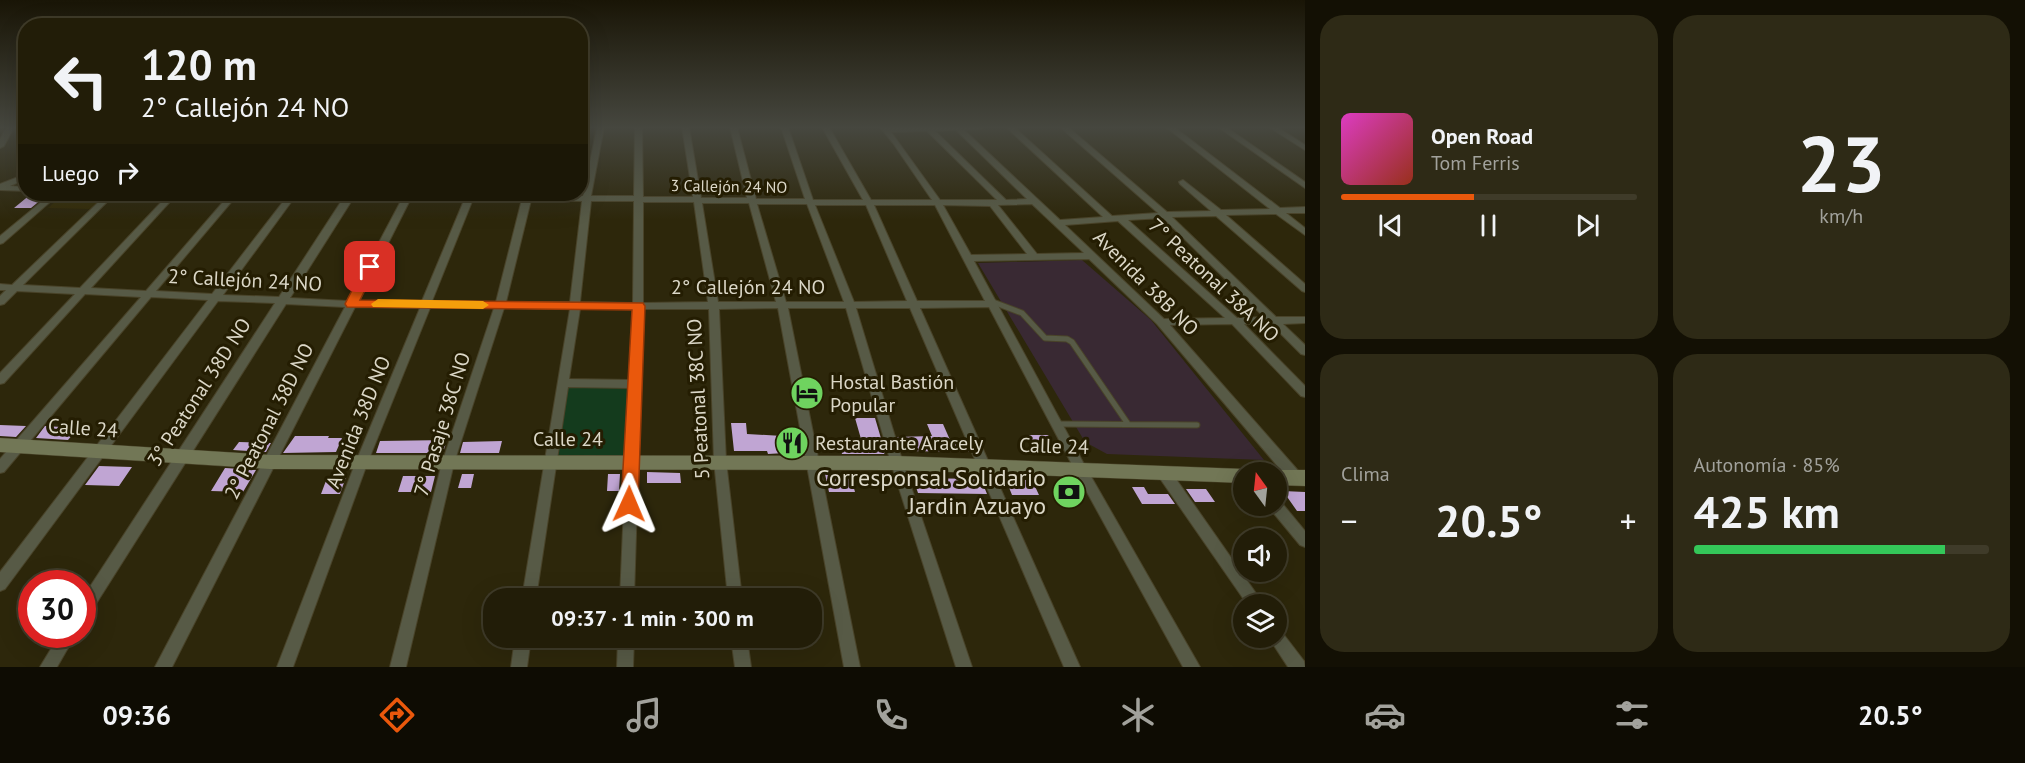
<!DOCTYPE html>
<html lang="es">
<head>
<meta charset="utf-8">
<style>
	:root { --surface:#221d08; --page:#2e2a16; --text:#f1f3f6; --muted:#a2a29c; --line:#3f3b29; --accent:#ea580c }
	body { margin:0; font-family:"PT Sans",sans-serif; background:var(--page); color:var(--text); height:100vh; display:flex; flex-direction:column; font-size:22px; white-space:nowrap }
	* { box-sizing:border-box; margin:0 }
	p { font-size:20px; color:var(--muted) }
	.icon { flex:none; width:33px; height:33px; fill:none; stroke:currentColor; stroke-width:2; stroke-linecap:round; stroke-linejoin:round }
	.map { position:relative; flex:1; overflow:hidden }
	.side { display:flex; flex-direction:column; gap:15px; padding:15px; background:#131004; width:720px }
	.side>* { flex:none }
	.hud { position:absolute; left:18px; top:18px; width:570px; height:183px; border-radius:24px; box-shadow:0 6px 24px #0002,0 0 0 2px var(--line); background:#221d08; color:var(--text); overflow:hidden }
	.needle { width:39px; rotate:345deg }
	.fabs { position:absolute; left:1233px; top:462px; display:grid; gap:12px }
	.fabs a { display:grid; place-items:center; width:54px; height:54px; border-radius:50%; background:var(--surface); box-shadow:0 6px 24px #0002,0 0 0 2px var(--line); font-size:30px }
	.speed { position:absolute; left:18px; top:570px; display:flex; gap:12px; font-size:30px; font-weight:700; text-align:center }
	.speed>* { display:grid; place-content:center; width:78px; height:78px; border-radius:50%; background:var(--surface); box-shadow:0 6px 24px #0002,0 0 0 2px var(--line); line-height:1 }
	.speed .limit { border:9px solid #d22; background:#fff; color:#111 }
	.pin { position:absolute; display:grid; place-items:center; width:51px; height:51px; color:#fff; margin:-26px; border-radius:12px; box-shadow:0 3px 9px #0006 }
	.me { position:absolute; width:66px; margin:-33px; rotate:1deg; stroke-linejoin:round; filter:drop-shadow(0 0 4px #0008) }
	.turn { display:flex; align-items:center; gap:21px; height:126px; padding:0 24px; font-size:27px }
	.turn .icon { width:78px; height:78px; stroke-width:2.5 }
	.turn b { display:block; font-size:42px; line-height:51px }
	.then { display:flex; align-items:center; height:57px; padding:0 24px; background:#0003; gap:12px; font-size:22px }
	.big { font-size:45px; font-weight:800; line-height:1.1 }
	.side .widget { flex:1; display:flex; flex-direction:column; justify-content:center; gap:9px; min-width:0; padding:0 21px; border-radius:24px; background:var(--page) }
	.side .dial { align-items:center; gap:0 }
	.dial b { font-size:78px; line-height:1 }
	.song { display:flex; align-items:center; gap:18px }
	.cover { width:72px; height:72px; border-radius:9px; background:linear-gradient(135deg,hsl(310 70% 55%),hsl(10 70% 35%)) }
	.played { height:6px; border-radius:3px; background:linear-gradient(90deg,var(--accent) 45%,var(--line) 45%) }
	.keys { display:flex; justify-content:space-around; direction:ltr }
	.heat { display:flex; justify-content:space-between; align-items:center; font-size:33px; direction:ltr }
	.charge { height:9px; border-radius:4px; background:linear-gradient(90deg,#34c759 85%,var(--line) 0) }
	.side .tiles { flex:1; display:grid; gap:15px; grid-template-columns:repeat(2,1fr) }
	.trip { position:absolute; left:483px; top:588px; width:339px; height:60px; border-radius:24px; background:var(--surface); box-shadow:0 6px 24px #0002,0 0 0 2px var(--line); font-weight:800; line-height:60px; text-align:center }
	.menu { display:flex; height:96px; justify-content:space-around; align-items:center; background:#0e0c03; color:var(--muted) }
	.menu .icon { width:42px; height:42px }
	.menu .on { color:var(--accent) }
	.menu b { font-size:27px; color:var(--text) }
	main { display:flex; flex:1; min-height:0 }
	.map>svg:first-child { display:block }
	.commercial { fill:#392933 }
	.built { fill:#362e08 }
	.green { fill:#143b1d }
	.building { fill:#c0a5d3 }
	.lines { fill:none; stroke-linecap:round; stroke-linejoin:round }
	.lane-casing { stroke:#494329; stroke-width:7 }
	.street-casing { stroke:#494329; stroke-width:2 }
	.secondary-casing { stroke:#494329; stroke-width:1 }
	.lane { stroke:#575a46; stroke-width:5 }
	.street { fill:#575a46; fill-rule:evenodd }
	.secondary { fill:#727756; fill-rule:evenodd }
	.route { fill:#ea580c; stroke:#983908; stroke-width:1.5 }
	.slow { fill:#f59e0b }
	.labels { text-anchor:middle; stroke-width:6; stroke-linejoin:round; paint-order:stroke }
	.far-street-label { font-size:16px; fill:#dbd7c7; stroke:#241d02 }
	.street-label { font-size:20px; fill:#dbd7c7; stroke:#241d02 }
	.poi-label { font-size:20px; fill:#dbd7c7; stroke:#241d02; text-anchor:start }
	.near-poi-label { font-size:24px; fill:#dbd7c7; stroke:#241d02; text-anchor:end }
</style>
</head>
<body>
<main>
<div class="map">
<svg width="1305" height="667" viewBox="0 0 1305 667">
	<rect width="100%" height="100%" fill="#2d270b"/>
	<path class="commercial" d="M1082,260L1151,320L1264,460L1107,454L1085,442L978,263Z"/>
	<path class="built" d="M64,194H107L91,209L48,208Z"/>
	<path class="green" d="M565,386L628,388L625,456L555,458Z"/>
	<path class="building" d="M31,194H48L31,208H14Z
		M855,418H875L885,452L884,454H842L838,439H861Z
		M731,423H746L747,434L799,437L802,452L768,454L767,451H734Z
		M927,424H943L950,440H964L969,452L905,451L897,437L932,436Z
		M0,425L26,426L16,437L0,436Z
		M45,426L78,428L68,440L36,438Z
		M1029,435H1048L1057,451L1038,452Z
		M295,436H329L328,438H342L336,452L283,453Z
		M447,440L443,453H376L380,441Z
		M502,441L499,453H460L463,442Z
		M239,442L271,443L266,452L233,450Z
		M99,466L132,467L119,486L85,485Z
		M225,468L256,470L243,492L211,491Z
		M647,472L680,473L681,483H647Z
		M462,474H474L471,488H458Z
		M608,474H620L619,491H607Z
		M825,474H850L855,492H829Z
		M403,476H435L431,492H398Z
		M346,477L340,494H321L327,478Z
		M913,478L981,479L987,494L918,493Z
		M1006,480H1032L1039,495H1012Z
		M1075,483L1082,495L1062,496L1055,484Z
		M1132,487H1144L1148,494H1168L1175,504H1142Z
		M1186,489H1206L1215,502H1195Z
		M1283,491L1305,492V511H1297Z"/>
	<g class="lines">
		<g class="lane-casing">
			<path id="lane" d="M993,302L1022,313L1045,338L1067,339L1072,342L1128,424
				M1057,424L1197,425"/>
		</g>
		<g class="street-casing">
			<path id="street" d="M7,127H14L4,146L0,148V139Z
				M597,127H604L591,196H634L635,127H642L643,197H693L682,127H689L701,198H747L730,127H737L756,199H805L781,127H788L813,200H863L822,127H829L871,200H932L893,143L880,127H984L981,129L964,130L1060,220L1103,217L1006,127H1014L1112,216L1158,213L1060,127H1068L1167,212L1211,211L1180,184L1179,182L1183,180L1221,210L1270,209L1166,127H1174L1280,208L1305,207V213H1286L1305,228V235L1276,214L1226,215L1305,284V292L1302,291L1216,216L1172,217L1276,317H1305V323L1283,324L1305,345V355L1301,354L1271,324H1244L1305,386V397L1301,396L1232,324L1170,325L1301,474L1302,478L1301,482L1296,483L1291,482L1157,324L1089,259L974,261L1085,466L1200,667H1183L1077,474L989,307L920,308L1080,667H1064L910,308H856L903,463L972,667H956L891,463L846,308H788L860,667H844L778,308L719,309L726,461L742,598H728L714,461L709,309H643L634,598H620L629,388L568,387L536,598H522L570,309L504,308L454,463L406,667H390L442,463L494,308H430L367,464L293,667H277L355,464L420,308L355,307L172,667H155L345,307L286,304L87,618L82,620V599L275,303L218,301L5,589L0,591V572L208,300L151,297L4,472L0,473V459L141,297L85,294L4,383L0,384V373L75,294L17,291L4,304L0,305V296L6,290H0V284L12,285L107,194H115L23,285L80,288L169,194H177L91,288L146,291L230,194H238L156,291L212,294L289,194H297L223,295L279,297L346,194H532L583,196ZM956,130L1027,199L1006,200L935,131ZM927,131L997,200H940L891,132ZM354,197H403L348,301L290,298ZM411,198H465L422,301H359ZM473,199H522L496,302L432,301ZM531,200L582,201L570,302H506ZM591,201H634L633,303L580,302ZM643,202H694L708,302L643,303ZM702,203H749L776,302H718ZM757,204H807L844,302H786ZM1032,204L1084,253L1037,254L998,205ZM815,205H866L907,301L854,302ZM874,205H935L985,301H917ZM943,205L990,206L1027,254L971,255ZM1163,218L1264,317L1237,318L1128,220ZM1118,221L1119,222L1225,318L1164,319L1065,225ZM580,309H633L630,380L569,379Z
				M1218,127H1226L1305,182V188Z
				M1269,127H1277L1305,145V150Z
				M26,174V179L10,186L26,187V191L0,190V184Z
				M51,194H59L3,243L0,244V236Z
				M1164,468L1169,469L1260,599L1262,604H1247L1159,477L1158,473L1159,469Z
				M1276,501L1281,502L1305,531V547L1300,545L1271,510L1270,506H1276Z
				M1276,629L1281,631L1304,661L1305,667H1288L1269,638H1276Z
				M60,634H76L57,667H40Z
				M515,638H531L527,667H511Z
				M618,638H634L633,667H617Z
				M731,638H747L751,667H735Z"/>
		</g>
		<g class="secondary-casing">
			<path id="secondary" d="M0,438L270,455L897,456L1244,469L1251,472H1244V483L897,470L270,469L0,452Z
				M1276,470H1305V486L1276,485V472H1269Z"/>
		</g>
		<use href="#lane" class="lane"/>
		<use href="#street" class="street"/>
		<use href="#secondary" class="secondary"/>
	</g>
	<linearGradient id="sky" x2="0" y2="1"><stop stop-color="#191506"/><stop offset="0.58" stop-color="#46473f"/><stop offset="1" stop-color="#46473f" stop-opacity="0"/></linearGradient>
	<rect width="1305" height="220" fill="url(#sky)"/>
	<path class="route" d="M370,263L377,267L360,300L643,303L645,306L638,504L636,509L629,511L623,509L621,504L632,310L347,307L345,304L364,267Z"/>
	<path class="slow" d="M378,299L483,301L489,305L483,309L373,307L371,304Z"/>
	<defs>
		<g id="hotel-disc" transform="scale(1.725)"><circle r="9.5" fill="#6fd35f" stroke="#241d02"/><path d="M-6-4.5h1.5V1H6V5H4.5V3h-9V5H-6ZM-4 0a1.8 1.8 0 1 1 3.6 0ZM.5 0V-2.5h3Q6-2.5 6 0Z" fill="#111"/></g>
		<g id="restaurant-disc" transform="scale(1.725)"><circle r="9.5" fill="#6fd35f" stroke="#241d02"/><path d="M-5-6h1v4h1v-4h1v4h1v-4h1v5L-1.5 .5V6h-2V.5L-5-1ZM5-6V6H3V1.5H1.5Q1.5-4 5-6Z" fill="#111"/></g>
		<g id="bank-disc" transform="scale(1.725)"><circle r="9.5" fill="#6fd35f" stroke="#241d02"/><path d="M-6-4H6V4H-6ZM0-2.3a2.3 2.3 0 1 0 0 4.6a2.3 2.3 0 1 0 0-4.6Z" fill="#111"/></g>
	</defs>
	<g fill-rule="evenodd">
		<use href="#hotel-disc" x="807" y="393"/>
		<use href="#restaurant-disc" x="792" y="443"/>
		<use href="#bank-disc" x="1069" y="492"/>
	</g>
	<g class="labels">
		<g class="far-street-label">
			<text transform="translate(729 186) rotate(1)" y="6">3 Callejón 24 NO</text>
		</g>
		<g class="street-label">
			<text transform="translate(245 280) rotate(3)" y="7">2° Callejón 24 NO</text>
			<text transform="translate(1214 280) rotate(43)" y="7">7° Peatonal 38A NO</text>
			<text transform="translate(1146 283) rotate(45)" y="7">Avenida 38B NO</text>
			<text x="748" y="294">2° Callejón 24 NO</text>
			<text transform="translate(199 392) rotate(-57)" y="7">3° Peatonal 38D NO</text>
			<text transform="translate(698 399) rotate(-93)" y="7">5 Peatonal 38C NO</text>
			<text transform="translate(269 421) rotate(-63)" y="7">2° Peatonal 38D NO</text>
			<text transform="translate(358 422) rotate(-68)" y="7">Avenida 38D NO</text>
			<text transform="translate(442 424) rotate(-73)" y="7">7° Pasaje 38C NO</text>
			<text transform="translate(83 428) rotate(4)" y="7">Calle 24</text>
			<text x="568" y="446">Calle 24</text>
			<text transform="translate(1054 446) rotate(2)" y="7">Calle 24</text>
		</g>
		<g class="poi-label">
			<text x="830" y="389">Hostal Bastión<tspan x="830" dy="23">Popular</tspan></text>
			<text x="815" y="450">Restaurante Aracely</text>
		</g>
		<g class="near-poi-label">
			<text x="1046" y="486">Corresponsal Solidario<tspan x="1046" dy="28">Jardin Azuayo</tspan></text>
		</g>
	</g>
</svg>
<div class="fabs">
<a><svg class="needle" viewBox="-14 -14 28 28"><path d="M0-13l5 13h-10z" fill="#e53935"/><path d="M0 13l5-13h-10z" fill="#a2a29c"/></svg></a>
<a><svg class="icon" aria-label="sound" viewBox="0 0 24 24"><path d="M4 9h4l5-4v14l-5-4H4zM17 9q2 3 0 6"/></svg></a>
<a><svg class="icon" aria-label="layers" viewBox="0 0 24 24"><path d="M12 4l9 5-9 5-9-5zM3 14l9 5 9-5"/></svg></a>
</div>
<div class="speed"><div class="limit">30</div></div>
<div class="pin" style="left:370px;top:267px;background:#d93025"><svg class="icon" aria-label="arrive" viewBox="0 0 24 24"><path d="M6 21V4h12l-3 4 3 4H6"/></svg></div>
<svg class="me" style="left:629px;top:504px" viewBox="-20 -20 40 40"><path d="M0-17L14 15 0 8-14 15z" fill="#ea580c" stroke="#fff" stroke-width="4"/></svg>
<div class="trip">09:37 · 1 min · 300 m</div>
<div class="hud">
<div class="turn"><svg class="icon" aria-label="left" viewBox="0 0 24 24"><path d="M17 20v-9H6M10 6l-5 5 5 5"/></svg><div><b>120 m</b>2° Callejón 24 NO</div></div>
<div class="then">Luego<svg class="icon" aria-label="right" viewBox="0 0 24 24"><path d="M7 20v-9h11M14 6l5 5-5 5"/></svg></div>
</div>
</div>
<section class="side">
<div class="tiles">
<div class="widget">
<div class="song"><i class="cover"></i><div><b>Open Road</b><p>Tom Ferris</p></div></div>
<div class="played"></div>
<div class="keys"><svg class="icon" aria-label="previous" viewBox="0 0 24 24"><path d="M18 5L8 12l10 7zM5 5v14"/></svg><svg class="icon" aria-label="pause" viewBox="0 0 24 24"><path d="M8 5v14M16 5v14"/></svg><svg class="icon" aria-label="next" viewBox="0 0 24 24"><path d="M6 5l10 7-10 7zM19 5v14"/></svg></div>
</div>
<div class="widget dial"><b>23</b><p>km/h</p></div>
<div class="widget"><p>Clima</p>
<div class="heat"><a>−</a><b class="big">20.5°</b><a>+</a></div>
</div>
<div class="widget"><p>Autonomía · 85%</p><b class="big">425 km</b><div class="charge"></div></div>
</div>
</section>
</main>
<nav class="menu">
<b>09:36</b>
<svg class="icon on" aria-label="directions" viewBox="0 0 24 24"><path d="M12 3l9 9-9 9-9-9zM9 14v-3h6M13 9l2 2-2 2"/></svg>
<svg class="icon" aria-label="music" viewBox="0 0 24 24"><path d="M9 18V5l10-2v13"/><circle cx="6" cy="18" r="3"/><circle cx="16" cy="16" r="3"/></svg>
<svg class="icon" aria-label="phone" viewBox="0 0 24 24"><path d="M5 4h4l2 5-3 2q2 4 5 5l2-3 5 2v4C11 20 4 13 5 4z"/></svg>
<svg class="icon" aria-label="climate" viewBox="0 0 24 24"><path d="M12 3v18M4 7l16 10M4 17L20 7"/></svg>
<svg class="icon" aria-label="car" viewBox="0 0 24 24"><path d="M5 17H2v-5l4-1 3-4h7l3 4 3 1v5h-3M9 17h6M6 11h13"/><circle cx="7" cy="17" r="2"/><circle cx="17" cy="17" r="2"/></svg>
<svg class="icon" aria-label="filters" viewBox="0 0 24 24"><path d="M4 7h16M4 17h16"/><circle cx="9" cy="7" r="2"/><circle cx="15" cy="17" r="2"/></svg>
<b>20.5°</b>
</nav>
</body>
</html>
